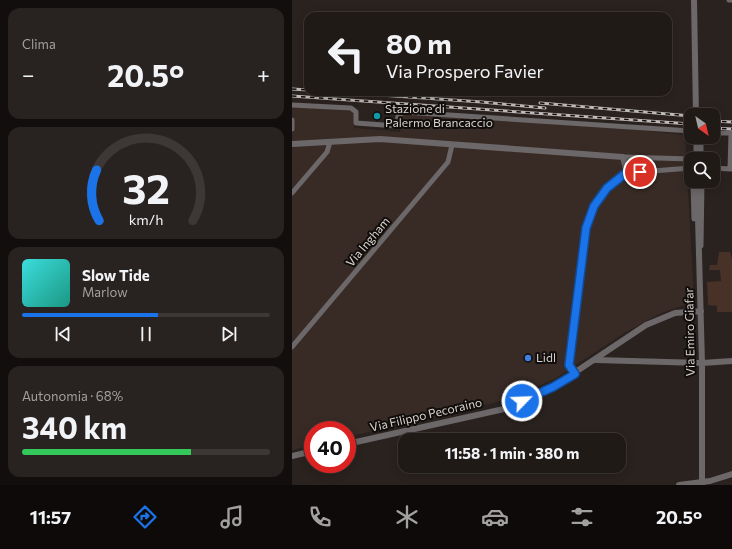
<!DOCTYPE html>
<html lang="it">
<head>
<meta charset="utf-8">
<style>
	:root { --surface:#201a17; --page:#282320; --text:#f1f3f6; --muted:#a2a1a1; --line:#3d3836; --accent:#1a73e8 }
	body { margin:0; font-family:Commissioner,sans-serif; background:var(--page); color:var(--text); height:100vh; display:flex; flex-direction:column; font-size:15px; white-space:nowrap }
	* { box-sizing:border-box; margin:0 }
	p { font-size:13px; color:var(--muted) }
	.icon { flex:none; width:22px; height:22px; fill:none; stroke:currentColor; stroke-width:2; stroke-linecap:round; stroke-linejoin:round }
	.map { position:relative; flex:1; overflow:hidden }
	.details { display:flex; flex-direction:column; gap:8px; padding:8px; background:#120e0d; width:292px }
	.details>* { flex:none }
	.top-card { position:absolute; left:12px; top:12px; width:368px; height:84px; border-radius:12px; box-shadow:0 2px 10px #0003,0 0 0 1px var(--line); background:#201a17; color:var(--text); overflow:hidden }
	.needle { width:26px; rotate:146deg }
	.controls { position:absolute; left:392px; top:108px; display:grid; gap:8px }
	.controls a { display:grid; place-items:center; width:36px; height:36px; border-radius:8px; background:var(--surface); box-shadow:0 2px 10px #0003,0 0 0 1px var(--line); font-size:20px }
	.speed { position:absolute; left:12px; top:421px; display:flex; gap:8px; font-size:20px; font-weight:700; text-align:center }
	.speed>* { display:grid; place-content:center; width:52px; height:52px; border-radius:50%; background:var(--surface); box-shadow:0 2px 10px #0003,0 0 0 1px var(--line); line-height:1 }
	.speed .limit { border:6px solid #d22; background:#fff; color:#111 }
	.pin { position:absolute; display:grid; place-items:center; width:34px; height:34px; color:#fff; margin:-17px; border:2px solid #fff; border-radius:50%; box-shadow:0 1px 4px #0007 }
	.me { position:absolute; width:44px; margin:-22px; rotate:66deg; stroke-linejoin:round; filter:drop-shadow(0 0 3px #0008) }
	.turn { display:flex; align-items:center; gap:14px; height:84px; padding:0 16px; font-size:18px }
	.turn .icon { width:52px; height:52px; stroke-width:2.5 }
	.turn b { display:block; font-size:28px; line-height:34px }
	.big { font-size:30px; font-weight:700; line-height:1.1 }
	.details .card { flex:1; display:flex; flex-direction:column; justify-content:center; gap:6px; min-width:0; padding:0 14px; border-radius:12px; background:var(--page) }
	.details .dial { align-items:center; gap:0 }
	.dial svg { height:104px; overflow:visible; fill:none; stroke:var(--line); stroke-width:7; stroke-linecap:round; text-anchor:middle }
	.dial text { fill:var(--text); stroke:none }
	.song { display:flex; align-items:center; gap:12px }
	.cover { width:48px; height:48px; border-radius:6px; background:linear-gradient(135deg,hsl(180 70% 55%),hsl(170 70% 35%)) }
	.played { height:4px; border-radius:2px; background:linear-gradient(90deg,var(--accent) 55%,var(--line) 55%) }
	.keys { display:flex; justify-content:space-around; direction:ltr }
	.heat { display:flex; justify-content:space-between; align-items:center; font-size:22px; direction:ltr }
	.charge { height:6px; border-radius:3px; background:linear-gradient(90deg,#34c759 68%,var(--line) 0) }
	.trip { position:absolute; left:106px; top:433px; width:228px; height:40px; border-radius:12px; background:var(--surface); box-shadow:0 2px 10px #0003,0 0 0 1px var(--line); font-weight:700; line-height:40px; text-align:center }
	.dock { display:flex; height:64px; justify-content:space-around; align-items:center; background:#0d0a09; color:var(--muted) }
	.dock .icon { width:28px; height:28px }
	.dock .on { color:var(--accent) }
	.dock b { font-size:18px; color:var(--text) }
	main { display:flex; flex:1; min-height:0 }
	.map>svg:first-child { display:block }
	.built { fill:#382b26 }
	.green { fill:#483228 }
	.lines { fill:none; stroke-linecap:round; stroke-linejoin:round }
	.minor { stroke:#6c6768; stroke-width:5 }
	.tertiary { stroke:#6c6768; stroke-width:6 }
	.rail-casing { stroke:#bfb9b7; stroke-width:3 }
	.rail { stroke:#100d0b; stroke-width:1.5; stroke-dasharray:4.5; stroke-linecap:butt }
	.route-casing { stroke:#114b97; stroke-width:10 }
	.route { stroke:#1a73e8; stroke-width:7 }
	.culture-dot { fill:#0f9aa8; stroke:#100d0b; stroke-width:1.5 }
	.shop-dot { fill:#3f7fe0; stroke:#100d0b; stroke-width:1.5 }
	.labels { text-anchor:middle; stroke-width:4; stroke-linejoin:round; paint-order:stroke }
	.poi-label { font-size:12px; fill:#d9d4d2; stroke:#100d0b; text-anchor:start }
	.street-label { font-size:12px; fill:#d9d4d2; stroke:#100d0b }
</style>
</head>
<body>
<main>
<section class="details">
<div class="card"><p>Clima</p>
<div class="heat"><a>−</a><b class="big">20.5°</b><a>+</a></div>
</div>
<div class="card dial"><svg viewBox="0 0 100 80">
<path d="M14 69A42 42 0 1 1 86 69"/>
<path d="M14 69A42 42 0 0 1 12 30" stroke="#1a73e8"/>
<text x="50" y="56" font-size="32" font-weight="700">32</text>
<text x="50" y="72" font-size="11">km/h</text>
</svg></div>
<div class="card">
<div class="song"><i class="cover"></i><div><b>Slow Tide</b><p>Marlow</p></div></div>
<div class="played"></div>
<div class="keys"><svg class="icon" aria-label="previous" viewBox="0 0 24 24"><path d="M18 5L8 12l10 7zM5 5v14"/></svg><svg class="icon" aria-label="pause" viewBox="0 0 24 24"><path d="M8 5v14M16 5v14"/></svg><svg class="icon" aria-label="next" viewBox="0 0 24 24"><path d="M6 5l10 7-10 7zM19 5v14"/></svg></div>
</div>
<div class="card"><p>Autonomia · 68%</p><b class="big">340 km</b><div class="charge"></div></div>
</section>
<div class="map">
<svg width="440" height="485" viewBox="0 0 440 485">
	<rect width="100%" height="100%" fill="#2a221f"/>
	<path class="built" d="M0,106L60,111L62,115V128L108,132L109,117L113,114L316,127L393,135L402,302L369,313L332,333L264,378L235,391L205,402L55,437V430H21V445L0,450Z"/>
	<path class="green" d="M427,252H438L440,259V312H425V306L416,305L415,282L429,281L428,270H417L418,265H425Z"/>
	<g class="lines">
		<path class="minor" d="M437,0H440
			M0,105L59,108L64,112V123L105,126L106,116L112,112L399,131
			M0,120V129
			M421,133H439L438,169H440
			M409,137V159
			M331,157L399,159
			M421,168L438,169
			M335,173L399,168
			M401,181L402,219
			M0,193L35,152L38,142
			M409,246L410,181
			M0,347L156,162L160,145"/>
		<path class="tertiary" d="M402,0L404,115
			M404,137L405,159
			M0,144L88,139L331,157L335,173L315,188L302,206L294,228L277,365L283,373
			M405,181L410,363V485
			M304,360L410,363L440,361
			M55,444L212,409L261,387L354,325L383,313L409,311
			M0,456L21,451
			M387,485L418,481L440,474"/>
		<g class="rail-casing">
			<path id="rail" d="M0,89L16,90
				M44,92L190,102L253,108
				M0,96L399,124
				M248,103L399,116
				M421,121L440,122
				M421,128L440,129"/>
		</g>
		<use href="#rail" class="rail"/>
	</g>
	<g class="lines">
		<g class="route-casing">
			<path id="route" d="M230,401L261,387L283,374L277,365L294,228L302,206L315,188L335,172H348"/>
		</g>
		<use href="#route" class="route"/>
	</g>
	<circle class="culture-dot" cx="85" cy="116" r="4"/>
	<circle class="shop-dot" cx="236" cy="358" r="4"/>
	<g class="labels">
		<g class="poi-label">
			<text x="93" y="113">Stazione di<tspan x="93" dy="14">Palermo Brancaccio</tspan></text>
			<text x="244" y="362">Lidl</text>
		</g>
		<g class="street-label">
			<text transform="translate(76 242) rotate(-50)" y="4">Via Ingham</text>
			<text transform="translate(398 332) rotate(-91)" y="4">Via Emiro Giafar</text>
			<text transform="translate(134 415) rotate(-13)" y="4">Via Filippo Pecoraino</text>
		</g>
	</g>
</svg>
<div class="controls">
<a><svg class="needle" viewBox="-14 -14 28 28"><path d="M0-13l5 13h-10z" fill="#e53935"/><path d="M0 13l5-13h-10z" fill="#a2a1a1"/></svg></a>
<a><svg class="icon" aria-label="search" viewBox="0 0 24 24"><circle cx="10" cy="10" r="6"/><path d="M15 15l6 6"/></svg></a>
</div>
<div class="speed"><div class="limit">40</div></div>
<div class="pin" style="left:348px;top:172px;background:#d93025"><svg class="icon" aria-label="arrive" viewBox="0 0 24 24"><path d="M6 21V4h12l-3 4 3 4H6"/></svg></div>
<svg class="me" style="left:230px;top:401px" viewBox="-20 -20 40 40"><circle r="17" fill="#1a73e8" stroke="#fff" stroke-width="3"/><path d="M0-11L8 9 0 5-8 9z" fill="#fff"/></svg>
<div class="trip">11:58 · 1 min · 380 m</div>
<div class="top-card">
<div class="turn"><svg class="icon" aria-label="left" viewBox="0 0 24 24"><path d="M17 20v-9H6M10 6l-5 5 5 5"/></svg><div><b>80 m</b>Via Prospero Favier</div></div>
</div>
</div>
</main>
<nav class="dock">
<b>11:57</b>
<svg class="icon on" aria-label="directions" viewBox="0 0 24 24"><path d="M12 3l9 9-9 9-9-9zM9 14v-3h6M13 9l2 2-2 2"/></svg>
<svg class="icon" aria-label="music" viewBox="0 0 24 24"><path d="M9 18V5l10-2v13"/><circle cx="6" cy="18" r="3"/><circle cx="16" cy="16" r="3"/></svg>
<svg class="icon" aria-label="phone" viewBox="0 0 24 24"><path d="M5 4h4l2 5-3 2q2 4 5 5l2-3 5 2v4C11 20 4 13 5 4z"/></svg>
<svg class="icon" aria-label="climate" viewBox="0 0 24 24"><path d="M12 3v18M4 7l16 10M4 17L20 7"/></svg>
<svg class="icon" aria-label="car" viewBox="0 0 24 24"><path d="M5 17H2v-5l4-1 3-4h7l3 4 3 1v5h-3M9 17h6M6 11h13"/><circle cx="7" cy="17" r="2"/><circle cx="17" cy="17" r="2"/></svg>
<svg class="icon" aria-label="filters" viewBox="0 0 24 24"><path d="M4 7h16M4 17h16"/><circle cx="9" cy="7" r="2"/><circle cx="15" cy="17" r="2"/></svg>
<b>20.5°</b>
</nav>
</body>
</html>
